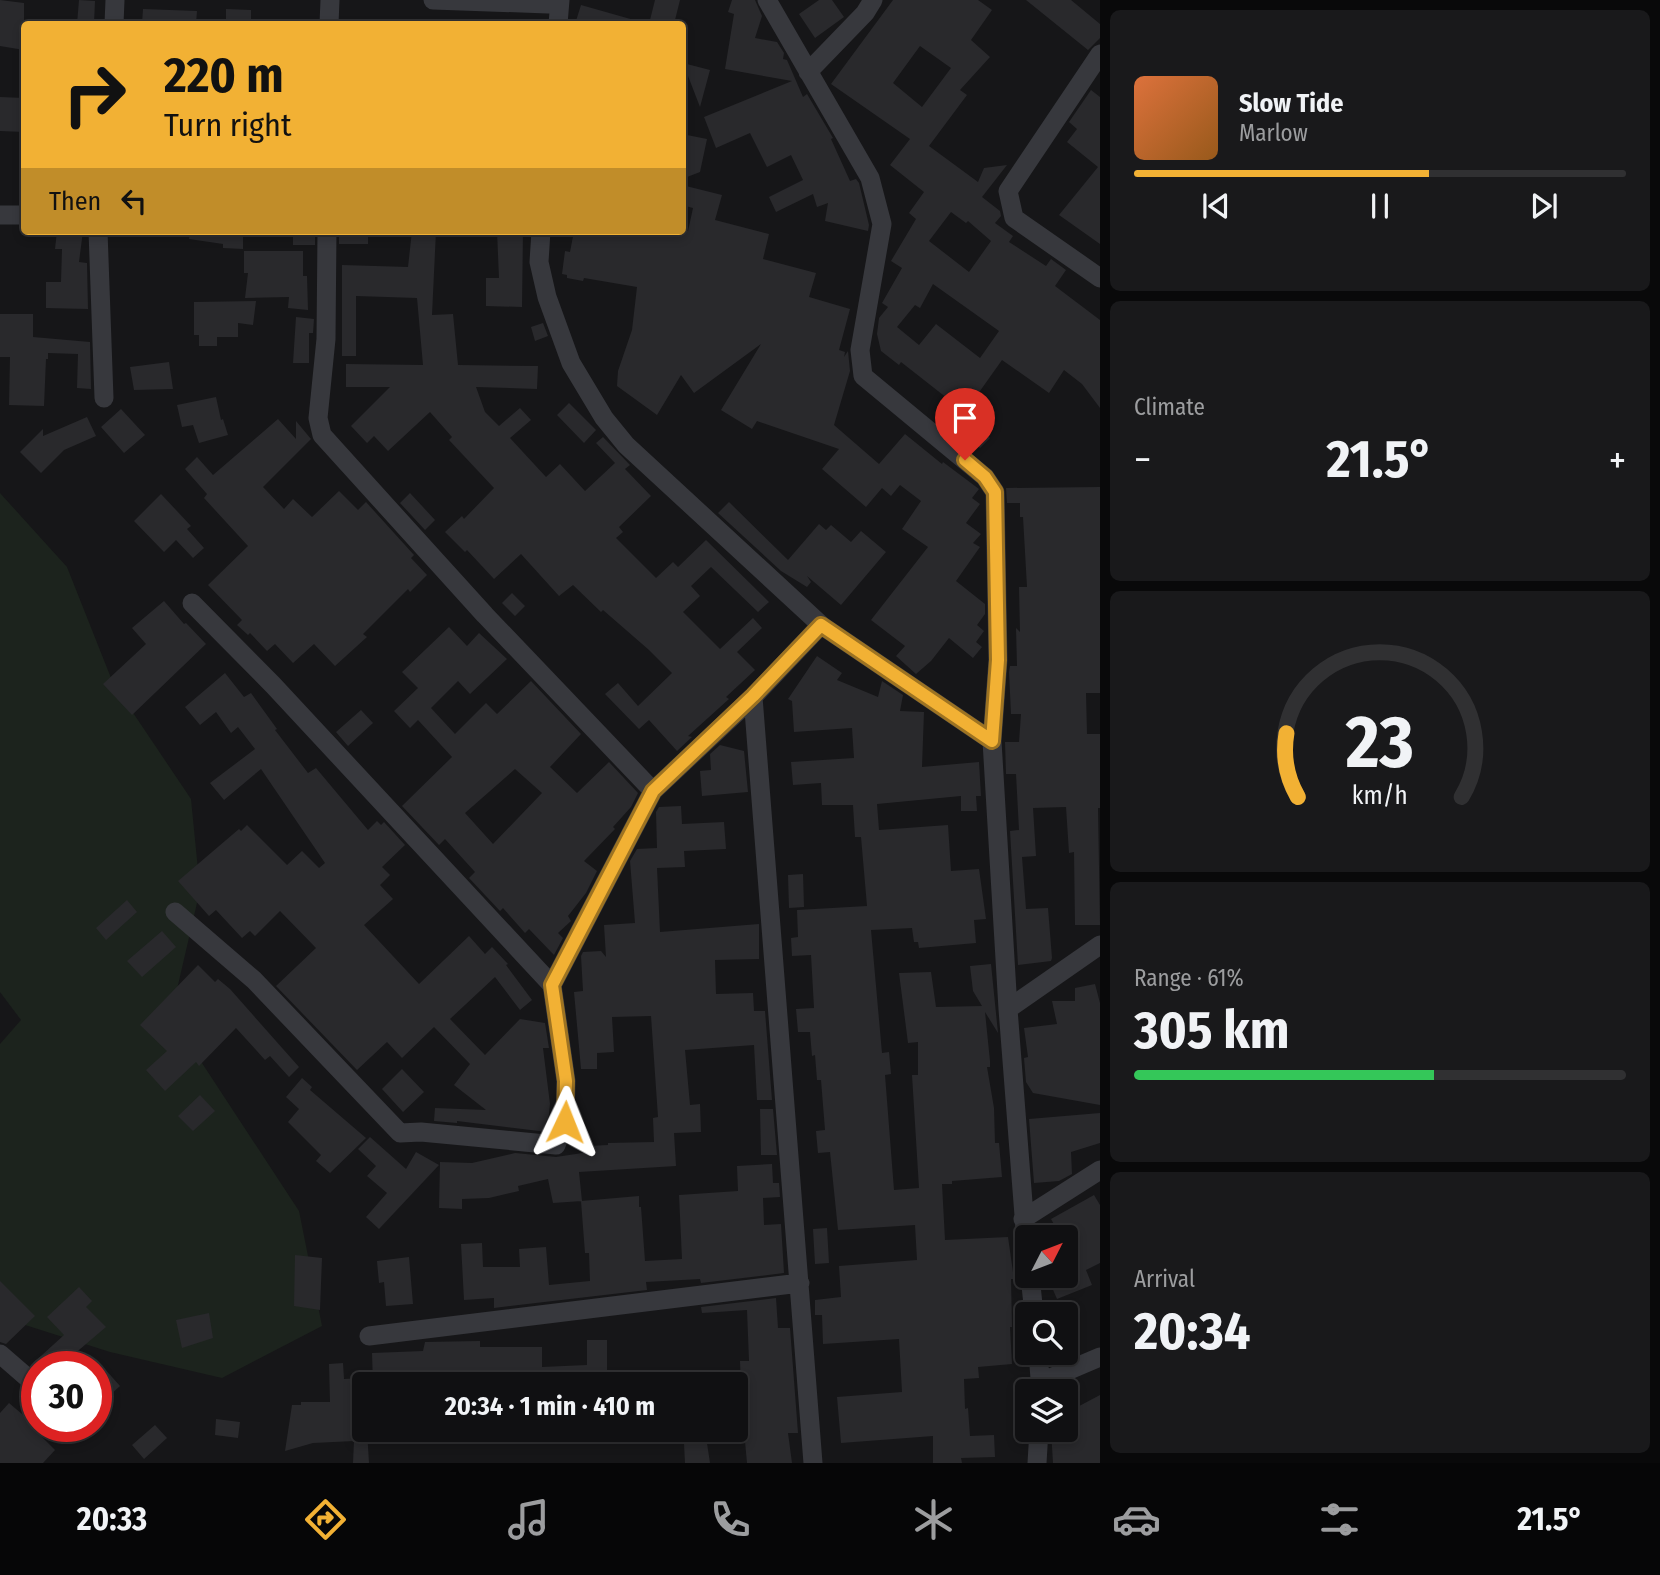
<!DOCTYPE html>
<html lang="en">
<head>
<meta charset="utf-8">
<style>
	:root { --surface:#101012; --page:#19191b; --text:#f1f3f6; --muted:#9c9d9f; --line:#303032; --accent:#f2b134 }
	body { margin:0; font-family:"Fira Sans Condensed",sans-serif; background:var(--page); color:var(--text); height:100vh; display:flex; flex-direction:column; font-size:26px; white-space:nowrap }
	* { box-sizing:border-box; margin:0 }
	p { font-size:23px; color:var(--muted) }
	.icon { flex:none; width:38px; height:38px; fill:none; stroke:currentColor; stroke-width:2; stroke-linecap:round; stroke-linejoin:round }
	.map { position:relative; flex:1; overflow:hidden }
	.details { display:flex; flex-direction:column; gap:10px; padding:10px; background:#09090a; width:560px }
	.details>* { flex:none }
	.hud { position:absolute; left:21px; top:21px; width:665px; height:214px; border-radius:7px; box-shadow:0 4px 10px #0003,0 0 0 2px var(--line); background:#f2b134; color:#111; overflow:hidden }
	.needle { width:46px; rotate:48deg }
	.tools { position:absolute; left:1015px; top:1225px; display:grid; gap:14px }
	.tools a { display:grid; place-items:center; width:63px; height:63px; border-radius:7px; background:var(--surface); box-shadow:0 4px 10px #0003,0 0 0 2px var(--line); font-size:35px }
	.speed { position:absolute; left:21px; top:1351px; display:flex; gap:14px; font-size:35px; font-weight:700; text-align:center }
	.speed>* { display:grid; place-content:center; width:91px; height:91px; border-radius:50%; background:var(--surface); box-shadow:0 4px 10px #0003,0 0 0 2px var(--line); line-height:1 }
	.speed .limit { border:10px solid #d22; background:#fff; color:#111 }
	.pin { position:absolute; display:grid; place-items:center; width:60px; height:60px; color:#fff; margin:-72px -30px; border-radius:50% 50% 50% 0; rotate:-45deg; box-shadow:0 0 7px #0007 }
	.pin .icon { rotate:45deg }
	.me { position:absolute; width:77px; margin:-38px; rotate:2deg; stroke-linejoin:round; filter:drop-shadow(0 0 5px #0008) }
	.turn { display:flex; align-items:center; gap:24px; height:147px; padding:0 28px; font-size:32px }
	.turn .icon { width:91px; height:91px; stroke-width:2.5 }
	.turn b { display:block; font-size:49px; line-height:60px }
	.then { display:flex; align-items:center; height:66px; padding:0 28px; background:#0003; gap:14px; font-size:26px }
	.big { font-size:52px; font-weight:700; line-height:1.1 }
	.details .card { flex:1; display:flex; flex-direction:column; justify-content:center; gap:10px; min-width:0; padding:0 24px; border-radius:10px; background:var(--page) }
	.details .dial { align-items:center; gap:0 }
	.dial svg { height:182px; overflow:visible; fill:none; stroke:var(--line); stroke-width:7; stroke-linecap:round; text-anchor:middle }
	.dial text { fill:var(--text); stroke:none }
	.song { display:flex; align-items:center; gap:21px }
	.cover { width:84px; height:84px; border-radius:10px; background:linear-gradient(135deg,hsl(20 70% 55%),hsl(30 70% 35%)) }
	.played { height:7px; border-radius:4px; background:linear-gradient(90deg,var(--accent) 60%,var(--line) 60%) }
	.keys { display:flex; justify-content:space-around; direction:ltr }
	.heat { display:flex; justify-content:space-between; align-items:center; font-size:38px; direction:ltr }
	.charge { height:10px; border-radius:5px; background:linear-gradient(90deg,#34c759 61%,var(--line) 0) }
	.trip { position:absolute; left:352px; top:1372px; width:396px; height:70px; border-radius:7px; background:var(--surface); box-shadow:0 4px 10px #0003,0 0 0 2px var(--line); font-weight:700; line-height:70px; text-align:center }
	.menu { display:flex; height:112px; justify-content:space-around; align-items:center; background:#060607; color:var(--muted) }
	.menu .icon { width:49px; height:49px }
	.menu .selected { color:var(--accent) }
	.menu b { font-size:32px; color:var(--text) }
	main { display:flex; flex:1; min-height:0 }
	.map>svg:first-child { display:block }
	.green { fill:#1c231d }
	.building { fill:#29292c; fill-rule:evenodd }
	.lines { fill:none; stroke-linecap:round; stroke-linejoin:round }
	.street { stroke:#37383d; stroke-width:19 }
	.route-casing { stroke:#9d7322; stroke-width:18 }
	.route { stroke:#f2b134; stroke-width:12 }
</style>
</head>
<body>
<main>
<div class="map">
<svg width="1100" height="1463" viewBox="0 0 1100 1463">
	<rect width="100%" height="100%" fill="#161618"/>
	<path class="green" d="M0,493L67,567L113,683L191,799L200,890L166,1037L200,1060L299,1211L322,1326L222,1378L110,1352L0,1317V1044L21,1020L0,992Z"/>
	<path class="building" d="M0,0L24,3V50L0,46Z
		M79,0L95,1L94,24H77Z
		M655,0H680L674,24H649Z
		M732,0H755L762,16L755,38L777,42L784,53L783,59L787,60L803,97L807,94L833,138L831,139L850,181L856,179L859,183L869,225L868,231L825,221L828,203L817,207L813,194L776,212L769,197L803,180L791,155L767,167L750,133L716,148L704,117L792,81L725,69L734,14L728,12Z
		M819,0H832L844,17L815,38L799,14Z
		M893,0H978L992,10L971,40L990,57L960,90L967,95L929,146L978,182L984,168L1007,165L982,197L1000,211L1001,216L995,223L1013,236L1009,242L1046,266L1051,259L1066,270L1055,286L1100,320V408L1082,384L1064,370L1049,393L1002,360L958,422L945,413L952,402L901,362L899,365L881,351L877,334L879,318L888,307L882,303L902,268L891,261L916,219L909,213L924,192L890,165L910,139L831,84ZM920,46L951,68L922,107L893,83ZM951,212L966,223L968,221L991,241L969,272L929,241ZM933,284L999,331L980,358L936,324L919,345L897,327L915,305L920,308Z
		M1026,0H1071L1100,24V38L1088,50Z
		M581,5L634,20V24H575Z
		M143,9L197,11L196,24H142Z
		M226,9L251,10V24H226Z
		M683,63L710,70L700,107Z
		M1091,90L1100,97V244L1059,215L1098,167L1067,142L1077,129L1069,122Z
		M0,97L24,98V132L0,131Z
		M682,134L707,139L700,172L682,179Z
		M682,185L722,195L715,220L769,234L763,259L816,273L809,297L850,309L839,350L845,352L844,357L848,351L850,371L834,425L879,464L905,434L942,464L943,462L979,489L972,498L980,504L966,523L981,534L973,543L980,547L956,581L985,604V614L977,625L984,631L976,642L982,647L973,658L949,638L931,661L916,674L896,656L905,646L871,620L928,547L902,529L921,501L900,485L891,496L882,488L866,507L822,469L839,449L757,421L752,429L721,410L761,344L694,393L681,375L657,415L617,386L618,371L632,330L637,287L584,278L583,281L567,278V275L562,274L565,251L570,252L574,231H688L693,208L682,205Z
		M57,231H83L79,262L87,263L88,309L46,308V282H61L62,249H55Z
		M190,231H243V249L223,248V244L189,239Z
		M293,231H315V245H293Z
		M339,231H368V244H339Z
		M412,231H436L432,315L453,314L458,365L538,366L537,389L476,387L485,412L499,426L520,408L531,420L510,438L546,477L560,464L585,491L615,463L596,443L603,437L630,465L625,469L651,496L619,527L623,532L616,538L656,578L673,562L678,567L706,540L769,602L758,612L711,567L691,586L700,596L683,612L720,649L753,618L762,628L737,652L755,670L726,697L729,699L688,736L692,737L677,751L649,720L639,729L605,694L618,683L638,706L672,673L649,650L603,610L601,612L573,585L559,596L521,554L494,579L467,550L465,552L445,532L462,516L464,519L494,488L449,440L452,437L430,412L388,451L374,436L367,443L351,426L390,387H346V364L423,365L417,298L356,296V356H342V265L408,267Z
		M497,231H523L522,307L486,306V278H499Z
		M244,251H303V276H307L308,310L288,308L289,297L245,298L248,273H244Z
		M256,301L253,325L238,323V337H217V346H199V335H194V302Z
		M0,314H33V337L90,342L91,389L77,388L78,354L48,353V359H46L44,406L9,405L10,357H0Z
		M296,317L314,319L313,333H309V363H293Z
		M543,323L548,336L535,341L531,327Z
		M169,362L173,389L134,390L130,367Z
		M216,397L221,420L223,419L228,435L199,443L193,425L182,427L177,405Z
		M569,403L596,430L584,443L557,415Z
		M121,409L145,435L124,453L101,427Z
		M87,417L96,436L64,450L41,473L20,452L43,429V436Z
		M967,417L990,438L980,448L958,427Z
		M278,419L296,439V421L311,439L263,487L284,509L293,499L312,517L339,491L358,510L366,502L414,555L411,558L427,575L410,592L408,589L363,634L367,637L335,666L314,644L293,663L275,644L267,651L250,633L248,635L237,625L242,620L208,585L248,546L204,498L207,494L185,469L197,457L213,475Z
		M1100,487V693H1086L1087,734H1100V808H1098L1100,925H1075L1074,852L1069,853L1066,807L1033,808L1036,856L1022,857L1026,909L1048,908L1052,958L1051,961L1018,965L1010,831L1019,830L1016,774H1006L1005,742H1019L1021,714H1011L1009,672L1010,666H1017L1016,628L1020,632L1019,587H1027L1023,517H1020V503H1007L1006,488Z
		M410,493L435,520L425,530L400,503Z
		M161,494L191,526L187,529L204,548L193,558L176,540L164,552L134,521Z
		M729,502L788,560L819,524L826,530L831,525L851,542L861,531L886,552L841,605L807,576L811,582L807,587L781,571L718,513Z
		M512,593L525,606L515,616L502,603Z
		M164,601L184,624L186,623L206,644L132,715L103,684L146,644L132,628Z
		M449,627L467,646L479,633L507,659L470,694L458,681L431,708L455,734L486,703L497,714L531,681L581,734L550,767L577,793L609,762L638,793L631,807L613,827L615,829L584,861L597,871L586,893L568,916L571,921L558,933L563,938L554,955L529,929L525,933L503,908L500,911L469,878L475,872L445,839L439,845L402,806L452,757L418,720L410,728L394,711L418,688L402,672ZM515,769L542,793L493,844L465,813Z
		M817,656L842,673L837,680L878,697L882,681L903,695L900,711L924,712L922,767L979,762L981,796H976L977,811H961V796L877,804L879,830L948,825L951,871L979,869L986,919L974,920L976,943L919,948L918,942H914L912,928L871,930L882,1053L889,1052L891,1074L885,1075L894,1190L919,1188L912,1075H918V1042L908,1043L899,973L931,972L936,1007L982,1006L973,991L970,966L991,964L998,1033L985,1012L990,1061V1067H987L994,1108L995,1143H999L1002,1177L952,1181V1184H942L945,1240L1008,1237L1014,1279H1011L1012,1327H1010L1012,1364L978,1367L979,1378L964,1379L965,1409L968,1408L970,1436L994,1435L995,1457L961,1458L962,1463H933V1436L841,1443L837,1397L902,1392L899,1339L823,1344L822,1315H815V1300L841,1297L839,1266L917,1260L915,1225L838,1230L830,1152L818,1153L816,1131L825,1130L821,1080H817L815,1055L812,1056L810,1032H798L796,1009L814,1008L811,955L792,956L791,938L798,937L797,910L867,906L861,837H855L853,805H822L821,783L793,785L791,762L854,758L852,728L794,732L792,701L788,699Z
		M225,673L244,697L251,693L277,729L275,730L308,773L316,768L368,830L377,821L381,825L384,822L405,845L382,867L390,875L380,885L393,899L364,925L419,984L469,936L485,954L492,947L508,964L506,965L532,1000L520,1010L495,977L450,1019L485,1055L520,1019L545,1023L549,1048H543L550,1104L547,1132L457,1121V1123L434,1121L435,1108L486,1110L454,1085L470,1064L434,1027L402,1058L387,1042L357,1070L276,986L316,948L280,911L255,936L250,931L242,938L216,910L209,916L178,881L239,829L241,831L247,825L287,865L302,851L319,868L325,863L261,769L224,800L210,783L255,749L238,727L231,733L216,712L200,725L185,707Z
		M361,710L373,723L348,746L336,732Z
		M720,745L744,751L748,792L702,796L700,771L711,770L710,754Z
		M681,806L682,824L724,822L726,849L684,851L685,867L657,868L660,932L759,924V959L715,960L716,994L753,993L754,1011H765L772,1100H757L754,1045L685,1050L690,1105L700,1104L701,1132L674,1133L676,1166L579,1172L582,1201L553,1203L548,1179L518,1186L519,1191L489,1198L462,1199V1209L439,1208L440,1162L472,1163L515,1153L556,1157L589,1152V1146L608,1145V1143L654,1142L653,1118L658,1117L651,1016L612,1017L614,1052L597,1053V1069H581L574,992L583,991L581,956L583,952L601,951L606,957L604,925L635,923L630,861L637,849L657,848L656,812L659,807Z
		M803,874L804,907L789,908L788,875Z
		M127,900L137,912L106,940L96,928Z
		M162,931L176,947L142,977L127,961Z
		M198,965L215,982L218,979L230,989L299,1067L289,1077L270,1056L265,1060L236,1028L199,1066L196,1062L165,1091L146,1070L167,1051L140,1025Z
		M1095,984L1100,1003V1105L1033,1093L1026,1082L1024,1058L1028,1057L1024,1028L1057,1024L1052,1001H1075V988Z
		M402,1069L424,1092L403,1112L382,1089Z
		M302,1078L312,1087L310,1090L366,1138L330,1173L316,1161L321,1155L288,1122L299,1109L286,1097Z
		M200,1095L215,1111L193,1131L178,1116Z
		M760,1109H773L777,1155H761Z
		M1100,1113V1143L1071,1152L1072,1174L1059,1181L1034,1183L1029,1119Z
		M370,1137L406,1169L416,1152L439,1165L379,1229L366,1217L387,1193L367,1176L376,1166L358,1149Z
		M772,1164L773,1183H779L780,1197L763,1198L764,1225L781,1224L784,1273L701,1283L700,1279L646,1282L647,1290L494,1308V1298L464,1300L461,1244L482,1243L483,1267H520L519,1249L546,1247L549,1285L590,1281L589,1253H585L581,1201L639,1196V1207H641L645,1261L682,1259L679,1195L738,1191L737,1166Z
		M1094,1195L1100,1205V1263L1086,1270L1092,1285L1057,1299L1047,1276H1066V1237H1061L1051,1219Z
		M827,1228L829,1263L815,1264L813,1229Z
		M295,1255L322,1258L320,1310L294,1306Z
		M409,1257L413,1304L386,1306L384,1282L379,1283L377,1261Z
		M0,1281L35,1316L6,1344L0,1342Z
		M79,1287L92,1301L86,1307L106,1327L59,1367H33L31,1365L64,1335L47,1317Z
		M776,1298L778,1328H790L798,1433H788L792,1463H747L742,1409H735V1388H741L740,1361H749L747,1310L702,1313L701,1307Z
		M209,1313L213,1338L182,1348L176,1320Z
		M587,1340H607V1384H470V1377H417V1384H373L372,1353L423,1351L425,1342L480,1341V1347H542V1367L587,1365Z
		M343,1363L344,1379L364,1378V1430H367L369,1463H353L354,1441L313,1443L285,1451L292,1405H301V1402H330L329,1364Z
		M104,1368L120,1386L96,1408V1375Z
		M1100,1395V1463H1053L1051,1430H1066V1413Z
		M9,1403L29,1420L37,1412V1432L55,1450L43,1463H0V1413Z
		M216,1419L240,1422L238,1438L215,1435Z
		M155,1425L167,1438L144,1459L132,1445Z
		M693,1430H705L710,1463H685L684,1444L691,1441Z"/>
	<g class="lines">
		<path class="street" d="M433,0L548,4L560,0
			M767,0L870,178L882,224L860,350L863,376L985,477L995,492L998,660L992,741L1008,1009L1027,1254
			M114,24L115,0
			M329,24L330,0
			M558,24L560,0
			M1100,54L1008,191L1014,218L1100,278
			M808,72L865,13L873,0
			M0,215H24
			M98,231L104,398
			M327,231L326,339L318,418L322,435L485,615L653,791
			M541,231L539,262L547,297L571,363L604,418L626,445L821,625L992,741
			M753,697L813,1463
			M175,912L254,980L400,1133L421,1132L556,1145L565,1122L566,1081L552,985L273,685L192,603
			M552,985L653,791L753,697L821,625
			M1008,1009L1100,945
			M1023,1219L1100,1170
			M1030,1276L1034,1314
			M369,1336L800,1283
			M1038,1353L1041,1391
			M0,1354L37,1386
			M1041,1382L1100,1357
			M1037,1463L1039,1430"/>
	</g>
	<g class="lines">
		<g class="route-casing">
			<path id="route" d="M565,1122L566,1081L552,985L653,791L753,696L821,625L992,741L998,660L995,492L985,477L965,460"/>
		</g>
		<use href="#route" class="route"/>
	</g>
</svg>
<div class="tools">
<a><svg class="needle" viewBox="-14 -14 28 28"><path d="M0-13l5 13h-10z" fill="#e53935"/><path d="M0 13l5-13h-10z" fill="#9c9d9f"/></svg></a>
<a><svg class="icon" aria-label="search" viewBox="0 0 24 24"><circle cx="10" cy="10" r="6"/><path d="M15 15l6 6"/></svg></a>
<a><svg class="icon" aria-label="layers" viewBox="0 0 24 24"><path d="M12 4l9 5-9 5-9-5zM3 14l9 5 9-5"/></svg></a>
</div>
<div class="speed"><div class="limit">30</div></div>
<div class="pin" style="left:965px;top:460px;background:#d93025"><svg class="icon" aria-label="arrive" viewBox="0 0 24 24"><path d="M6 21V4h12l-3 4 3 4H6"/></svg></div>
<svg class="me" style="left:565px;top:1122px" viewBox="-20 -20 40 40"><path d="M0-17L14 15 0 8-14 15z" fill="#f2b134" stroke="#fff" stroke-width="4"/></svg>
<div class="trip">20:34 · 1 min · 410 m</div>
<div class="hud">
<div class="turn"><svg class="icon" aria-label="right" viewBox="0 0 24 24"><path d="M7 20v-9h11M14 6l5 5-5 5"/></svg><div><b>220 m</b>Turn right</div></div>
<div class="then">Then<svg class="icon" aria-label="left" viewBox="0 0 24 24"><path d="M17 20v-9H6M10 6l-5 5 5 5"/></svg></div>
</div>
</div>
<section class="details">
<div class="card">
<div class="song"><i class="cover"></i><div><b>Slow Tide</b><p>Marlow</p></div></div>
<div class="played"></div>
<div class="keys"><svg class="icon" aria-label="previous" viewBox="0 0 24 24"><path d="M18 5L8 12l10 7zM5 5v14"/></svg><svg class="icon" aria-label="pause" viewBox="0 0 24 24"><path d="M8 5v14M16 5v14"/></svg><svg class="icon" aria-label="next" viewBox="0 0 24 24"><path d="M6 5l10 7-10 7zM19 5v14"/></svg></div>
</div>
<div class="card"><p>Climate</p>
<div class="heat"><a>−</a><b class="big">21.5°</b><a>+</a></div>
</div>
<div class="card dial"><svg viewBox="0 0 100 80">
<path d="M14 69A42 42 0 1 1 86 69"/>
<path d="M14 69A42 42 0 0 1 9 41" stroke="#f2b134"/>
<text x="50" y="56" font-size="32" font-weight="700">23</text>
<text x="50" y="72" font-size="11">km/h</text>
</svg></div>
<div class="card"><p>Range · 61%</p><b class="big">305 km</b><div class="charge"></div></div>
<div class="card"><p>Arrival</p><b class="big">20:34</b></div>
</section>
</main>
<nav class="menu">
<b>20:33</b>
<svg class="icon selected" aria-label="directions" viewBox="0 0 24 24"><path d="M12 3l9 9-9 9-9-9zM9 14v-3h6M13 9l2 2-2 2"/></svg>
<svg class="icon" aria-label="music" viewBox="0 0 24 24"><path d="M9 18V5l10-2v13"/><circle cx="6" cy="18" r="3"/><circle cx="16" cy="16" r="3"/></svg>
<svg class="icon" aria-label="phone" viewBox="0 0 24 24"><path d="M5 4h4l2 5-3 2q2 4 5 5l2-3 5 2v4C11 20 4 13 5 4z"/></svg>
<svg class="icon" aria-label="climate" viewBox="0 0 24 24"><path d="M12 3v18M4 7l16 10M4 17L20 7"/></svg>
<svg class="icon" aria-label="car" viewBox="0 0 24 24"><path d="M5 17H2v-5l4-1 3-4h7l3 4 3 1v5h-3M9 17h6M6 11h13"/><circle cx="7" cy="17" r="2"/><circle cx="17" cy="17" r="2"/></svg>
<svg class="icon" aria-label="filters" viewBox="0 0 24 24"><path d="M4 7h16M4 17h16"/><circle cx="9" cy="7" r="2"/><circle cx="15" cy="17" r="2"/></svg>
<b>21.5°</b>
</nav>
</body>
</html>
